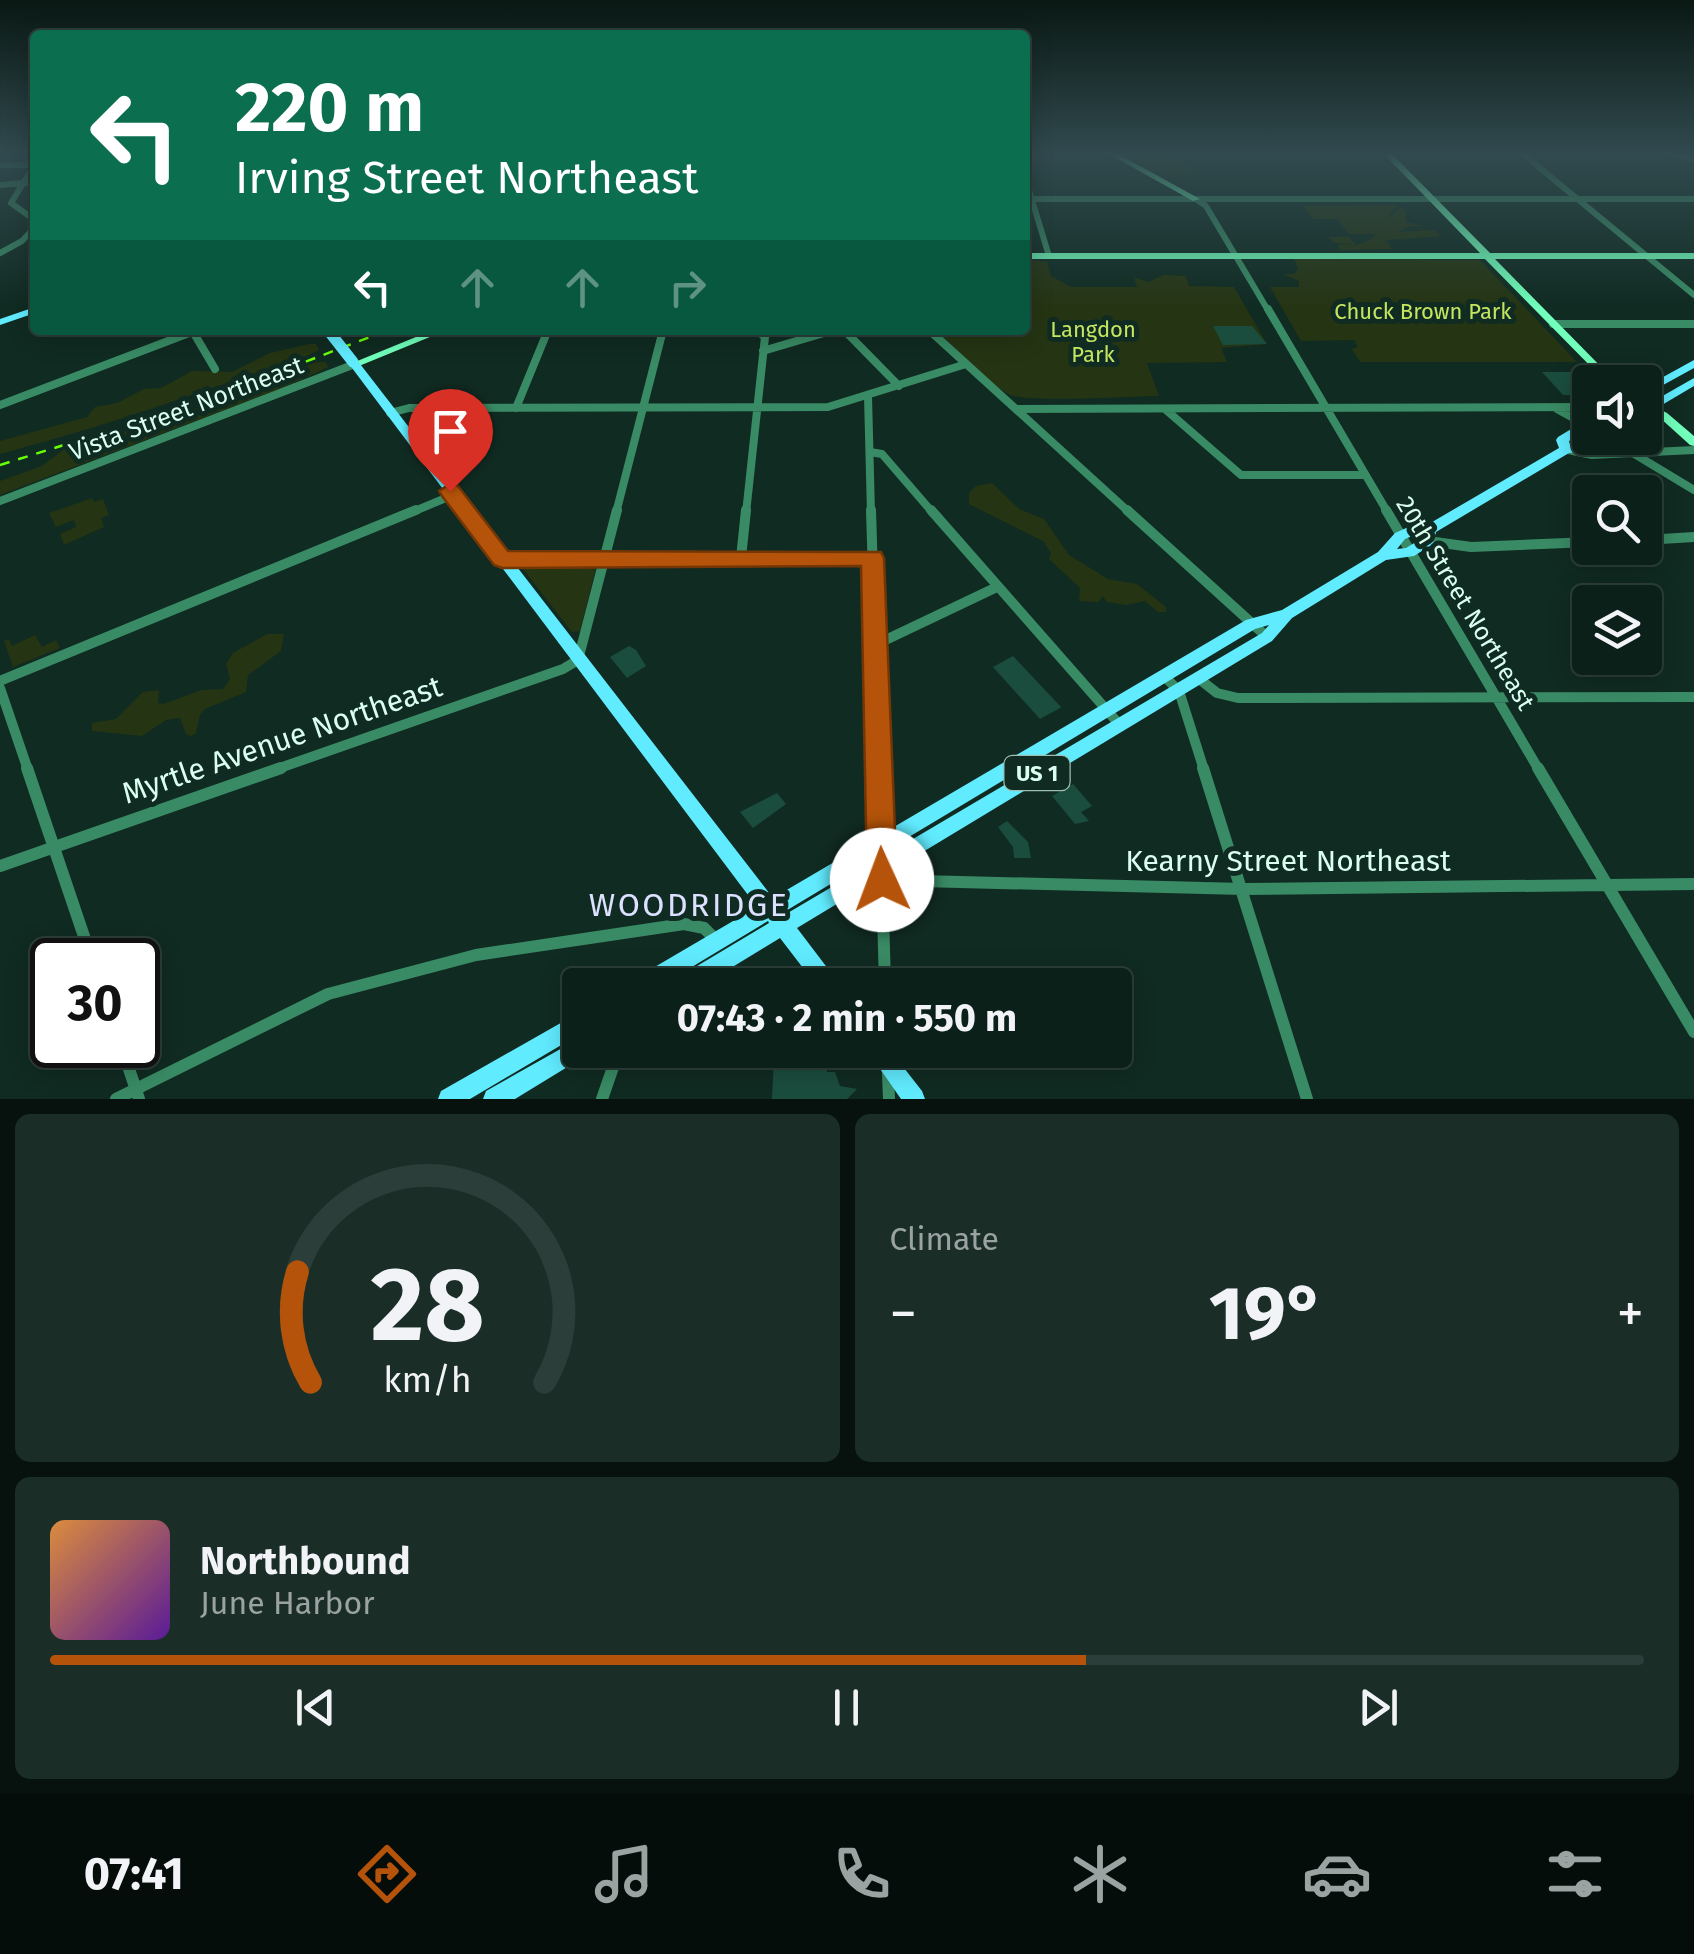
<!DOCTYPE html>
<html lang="en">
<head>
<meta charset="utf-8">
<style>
	:root { --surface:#0c201a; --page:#1a2d27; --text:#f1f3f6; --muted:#9aa3a2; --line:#2c3e39; --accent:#b45309 }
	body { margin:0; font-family:"Fira Sans",sans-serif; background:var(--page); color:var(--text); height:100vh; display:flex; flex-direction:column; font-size:38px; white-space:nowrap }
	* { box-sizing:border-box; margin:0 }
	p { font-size:32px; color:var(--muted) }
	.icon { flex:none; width:55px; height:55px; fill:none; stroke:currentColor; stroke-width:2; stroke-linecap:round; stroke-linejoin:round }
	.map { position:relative; height:1099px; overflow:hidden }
	.drawer { display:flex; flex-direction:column; gap:15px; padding:15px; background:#07120e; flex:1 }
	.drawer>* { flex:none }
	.hud { position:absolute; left:30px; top:30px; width:1000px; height:305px; border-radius:10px; box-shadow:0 5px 25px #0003,0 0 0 2px var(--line); background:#0b6e4f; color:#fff; overflow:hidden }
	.controls { position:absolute; left:1572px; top:365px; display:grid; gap:20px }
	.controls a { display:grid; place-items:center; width:90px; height:90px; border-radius:10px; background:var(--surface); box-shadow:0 5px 25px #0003,0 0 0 2px var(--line); font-size:50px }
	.speed { position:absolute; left:30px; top:938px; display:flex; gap:20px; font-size:50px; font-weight:700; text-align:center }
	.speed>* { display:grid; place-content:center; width:130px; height:130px; border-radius:50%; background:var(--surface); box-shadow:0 5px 25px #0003,0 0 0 2px var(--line); line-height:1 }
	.speed .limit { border:5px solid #111; border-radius:15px; background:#fff; color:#111 }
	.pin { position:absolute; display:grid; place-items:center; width:85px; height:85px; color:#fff; margin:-102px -42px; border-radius:50% 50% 50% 0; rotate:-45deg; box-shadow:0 0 10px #0007 }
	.pin .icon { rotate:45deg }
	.me { position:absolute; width:110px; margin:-55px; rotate:358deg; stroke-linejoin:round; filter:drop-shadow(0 0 8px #0008) }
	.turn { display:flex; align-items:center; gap:35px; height:210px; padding:0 40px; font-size:45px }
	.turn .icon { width:130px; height:130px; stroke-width:2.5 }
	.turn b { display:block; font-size:70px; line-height:85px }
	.lanes { display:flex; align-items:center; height:95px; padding:0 40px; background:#0003; justify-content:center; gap:50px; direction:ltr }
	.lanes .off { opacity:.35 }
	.big { font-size:75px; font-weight:700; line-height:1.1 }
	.drawer .widget { flex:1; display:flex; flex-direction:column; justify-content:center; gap:15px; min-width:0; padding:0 35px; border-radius:15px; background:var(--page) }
	.drawer .dial { align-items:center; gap:0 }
	.dial svg { height:260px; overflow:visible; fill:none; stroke:var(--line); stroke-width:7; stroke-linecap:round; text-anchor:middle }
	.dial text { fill:var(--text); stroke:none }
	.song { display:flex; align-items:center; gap:30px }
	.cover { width:120px; height:120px; border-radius:15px; background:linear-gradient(135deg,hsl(30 70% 55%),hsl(270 70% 35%)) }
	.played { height:10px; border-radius:5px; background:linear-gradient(90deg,var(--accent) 65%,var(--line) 65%) }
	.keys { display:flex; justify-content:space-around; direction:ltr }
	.heat { display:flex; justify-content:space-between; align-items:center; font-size:55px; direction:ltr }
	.drawer .tiles { flex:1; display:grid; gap:15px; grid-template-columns:1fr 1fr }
	.widget:last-child { grid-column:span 2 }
	.trip { position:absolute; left:562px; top:968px; width:570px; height:100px; border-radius:10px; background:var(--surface); box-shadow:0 5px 25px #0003,0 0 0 2px var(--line); font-weight:700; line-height:100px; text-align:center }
	.tab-bar { display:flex; height:160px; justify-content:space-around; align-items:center; background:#050d0a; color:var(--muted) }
	.tab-bar .icon { width:70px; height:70px }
	.tab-bar .selected { color:var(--accent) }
	.tab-bar b { font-size:45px; color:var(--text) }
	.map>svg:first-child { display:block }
	.green { fill:#253513 }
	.building { fill:#1b4d3e }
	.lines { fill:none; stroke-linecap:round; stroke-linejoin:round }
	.street-far3 { stroke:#398b65; stroke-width:6 }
	.street-far2 { stroke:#398b65; stroke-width:8 }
	.street-far1 { stroke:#398b65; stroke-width:10 }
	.street { stroke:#398b65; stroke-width:12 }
	.secondary { fill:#71ffbb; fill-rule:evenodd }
	.primary { fill:#61ebff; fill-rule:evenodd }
	.rail { stroke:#6aff06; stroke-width:2.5; stroke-dasharray:10 9; stroke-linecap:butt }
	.primary-bridge { stroke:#61ebff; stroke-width:11 }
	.route { fill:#b45309; stroke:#753606; stroke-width:2.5 }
	.labels { text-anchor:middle; stroke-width:10; stroke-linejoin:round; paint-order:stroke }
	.far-park-label { font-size:22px; fill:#c4e560; stroke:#102b22 }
	.shield { fill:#102b22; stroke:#9dbfb3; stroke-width:2.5 }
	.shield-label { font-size:22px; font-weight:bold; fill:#dafff1 }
	.street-label { font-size:25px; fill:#dafff1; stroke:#102b22 }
	.near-street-label { font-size:30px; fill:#dafff1; stroke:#102b22 }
	.near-neighbourhood-label { font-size:32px; letter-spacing:2.5px; fill:#dce1ff; stroke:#102b22 }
</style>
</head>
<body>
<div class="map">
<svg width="1694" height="1099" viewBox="0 0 1694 1099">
	<rect width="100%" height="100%" fill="#102b22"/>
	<path class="green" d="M1125,154L1179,156L1194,170L1183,175L1195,181L1156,172Z
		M1397,205L1387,220L1401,206L1406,212V222L1428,227L1410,226L1398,232L1433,230L1441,236L1386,240L1392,249L1340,250L1338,245L1353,244L1334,243L1329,237H1349L1356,245C1360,244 1372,239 1377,234H1349L1337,219H1313L1303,206Z
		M1025,259L1047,262L1051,276L1071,287H1137L1134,277L1148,282L1163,275L1186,276L1189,286L1234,287L1267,344L1221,348L1227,362L1147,363L1159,396C1128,396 1023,404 1006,393C981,377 958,350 936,330H1025Z
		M1294,259L1480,260L1577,362H1360L1352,349L1358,347L1354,340L1301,341L1270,287H1299V281L1283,274H1294L1298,269Z
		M310,344H316L319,350C279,370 236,379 194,394C130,417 66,436 0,454V441L87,417L95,407L117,403L144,389L161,388L192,371L232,372L270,353Z
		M317,362H326L328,367L292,384L0,495V481L42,466L64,449L168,418Z
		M992,483L1019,509L1044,519L1069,555L1108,579L1137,584L1166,607V612H1158L1145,601L1126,605L1107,602L1103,596L1098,602L1079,601L1080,588L1049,559L1051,553L1043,541L969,504V493L976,486Z
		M92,498L94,502L103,499L109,515L101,518L104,527L64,545L60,534L76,527L74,520L56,527L49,513Z
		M523,563H597L580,631L572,632L523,569Z
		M267,634H284L281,651L248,675L246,692L205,709L200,715L196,733L191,736L186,734L180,718L166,720L142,736L92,731V723L116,719L143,692L159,690L158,703L163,704L202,690L223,689L230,679L226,664L233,653Z
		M35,635L42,647L56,640L60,648L13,667L4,641L9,639L12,646Z"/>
	<path class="building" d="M1213,326H1252L1267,344L1223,345Z
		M1542,372H1583L1590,379V395H1563Z
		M629,646L636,650L646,666L627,678L610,657Z
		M1013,656L1061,707L1060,708L1040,719L993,667Z
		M1073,784L1092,806L1081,812L1089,821L1075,824L1052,796Z
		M777,793L786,804L753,828L740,812Z
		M1007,821L1028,842L1031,858H1014L1013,847L998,827Z
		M791,1050H820L828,1060L827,1072H835L840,1086L857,1089L847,1099H772L774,1057H796Z"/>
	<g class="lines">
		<path class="street-far3" d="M1523,154L1694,295
			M1674,154L1694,159
			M35,164L11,203L35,220
			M0,165H35
			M1025,177L1049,256
			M0,185L35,182
			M1025,199H1694
			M1196,199L1206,206L1269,312
			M0,253L22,241L35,227"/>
		<path class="street-far2" d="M1268,309L1388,513
			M1553,324H1694
			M192,330L215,369
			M844,330L899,386
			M929,330L1130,513
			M763,351L834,330
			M868,396L871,513
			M0,405L197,330
			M516,408L548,330
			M1016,409L1590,407
			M1165,409L1241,475H1365
			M1557,409L1586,425
			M390,413L409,408L828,407L966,364
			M1608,438L1694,490
			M1568,450L1592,455L1694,450
			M870,452L882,454L933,513
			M0,501L355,364
			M410,513L453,495
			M616,513L663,330
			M746,513L765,337L759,332"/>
		<path class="street-far1" d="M871,510L879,770
			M931,510L1119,724
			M1127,510L1267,637
			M1386,510L1539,770
			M1645,540L1694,537
			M1428,541L1471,547L1590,542
			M741,558L746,510
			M502,559L873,558
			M875,645L997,587
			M1164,676L1179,691L1204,770
			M1198,678L1217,693L1238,698L1694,697
			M0,681L416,510
			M0,688L28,770
			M274,770L563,669L578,660L617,510"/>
		<path class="street" d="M27,768L92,960
			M879,768L885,985
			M1203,768L1307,1099
			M1538,768L1694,1032
			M0,866L281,768
			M882,880L1244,889L1694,884
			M121,1045L139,1099
			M887,1050L889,1099
			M116,1099L328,994L476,955L684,924L704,928L717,941
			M602,1099L619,1050"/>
		<path class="secondary" d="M1109,154H1118L1200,199L1193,201Z
			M1384,154H1392L1490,253H1694V259H1495L1616,382H1606L1485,259H1025V253H1480Z
			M433,330H447L359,366L355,367L350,364Z
			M1645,402L1667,413L1694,436V446L1690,445L1659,417L1645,409Z"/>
		<path class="primary" d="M35,307V313L0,325V319Z
			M353,359L357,360L773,898L1246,620L1282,610L1378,552L1395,533L1413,525H1427L1559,448L1556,440L1558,437L1586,420L1590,419V428L1569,441L1570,445C1584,444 1590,437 1605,438L1584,451L1569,453L1436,532L1433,544L1414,556L1386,560L1292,618L1272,641L797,928L835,978L838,985H816L780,938L703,985H674L677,978L769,923L768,921L662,985H633L636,978L757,907L349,364V360ZM1415,535H1422L1421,539L1406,548L1397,549L1405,539ZM1269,625L1262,633L786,914L784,912L1255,629Z
			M1694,360V368L1645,395V387Z
			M1694,378V386L1645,415V406Z
			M580,1012V1034L470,1099H438L441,1091Z
			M580,1038V1050H590L587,1055L515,1099H483L486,1091Z
			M867,1050H890L922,1091L925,1099H901Z"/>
		<path class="rail" d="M0,465L201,402L388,330"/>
		<path class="primary-bridge" d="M331,334L353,362"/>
	</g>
	<linearGradient id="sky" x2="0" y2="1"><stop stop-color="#091813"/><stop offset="0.5" stop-color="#314a4f"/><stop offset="1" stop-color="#314a4f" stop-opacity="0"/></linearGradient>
	<rect width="1694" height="308" fill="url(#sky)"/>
	<path class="route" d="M450,484L458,486L508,551L881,552L884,558L897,880L893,890L882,895L871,890L867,880L861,566L502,568L494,565L442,496L439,491Z"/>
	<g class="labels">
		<g class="far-park-label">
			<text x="1423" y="319">Chuck Brown Park</text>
			<text x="1093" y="337">Langdon<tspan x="1093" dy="25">Park</tspan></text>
		</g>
		<rect class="shield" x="1004.5" y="756" width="65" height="34" rx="8"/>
		<g class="shield-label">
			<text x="1037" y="781">US 1</text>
		</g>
		<g class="street-label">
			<text transform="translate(186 408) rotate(-21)" y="9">Vista Street Northeast</text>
			<text transform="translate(1466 603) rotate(59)" y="9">20th Street Northeast</text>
		</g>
		<g class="near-street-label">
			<text transform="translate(282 740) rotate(-19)" y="10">Myrtle Avenue Northeast</text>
			<text x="1288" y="871">Kearny Street Northeast</text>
		</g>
		<g class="near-neighbourhood-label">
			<text x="689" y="916">WOODRIDGE</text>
		</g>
	</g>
</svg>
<div class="controls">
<a><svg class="icon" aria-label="sound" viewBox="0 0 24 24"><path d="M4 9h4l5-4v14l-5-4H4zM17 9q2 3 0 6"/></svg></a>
<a><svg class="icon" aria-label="search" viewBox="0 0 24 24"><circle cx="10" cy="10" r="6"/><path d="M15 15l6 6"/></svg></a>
<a><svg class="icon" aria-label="layers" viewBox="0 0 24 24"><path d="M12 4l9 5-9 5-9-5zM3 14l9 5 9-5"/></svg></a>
</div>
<div class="speed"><div class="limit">30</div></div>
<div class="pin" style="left:450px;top:491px;background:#d93025"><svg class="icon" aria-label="arrive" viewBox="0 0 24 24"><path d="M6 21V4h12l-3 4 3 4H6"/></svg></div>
<svg class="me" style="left:882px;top:880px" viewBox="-20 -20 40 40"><circle r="19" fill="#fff"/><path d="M0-13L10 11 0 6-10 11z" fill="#b45309"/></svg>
<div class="trip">07:43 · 2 min · 550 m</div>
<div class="hud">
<div class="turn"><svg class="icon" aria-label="left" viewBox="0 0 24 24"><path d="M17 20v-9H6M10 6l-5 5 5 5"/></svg><div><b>220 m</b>Irving Street Northeast</div></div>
<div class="lanes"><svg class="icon" aria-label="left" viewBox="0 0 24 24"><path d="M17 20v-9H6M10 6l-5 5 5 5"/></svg><svg class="icon off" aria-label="ahead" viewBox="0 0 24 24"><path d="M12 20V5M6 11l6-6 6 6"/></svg><svg class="icon off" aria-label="ahead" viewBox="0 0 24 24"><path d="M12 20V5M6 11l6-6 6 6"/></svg><svg class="icon off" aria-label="right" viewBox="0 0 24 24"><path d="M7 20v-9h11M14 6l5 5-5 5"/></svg></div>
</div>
</div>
<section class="drawer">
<div class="tiles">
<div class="widget dial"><svg viewBox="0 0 100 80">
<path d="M14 69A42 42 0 1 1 86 69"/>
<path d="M14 69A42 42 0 0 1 10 35" stroke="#b45309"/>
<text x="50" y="56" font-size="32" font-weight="700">28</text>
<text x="50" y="72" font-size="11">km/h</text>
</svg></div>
<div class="widget"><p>Climate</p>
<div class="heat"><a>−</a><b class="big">19°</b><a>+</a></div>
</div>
<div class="widget">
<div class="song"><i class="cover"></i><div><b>Northbound</b><p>June Harbor</p></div></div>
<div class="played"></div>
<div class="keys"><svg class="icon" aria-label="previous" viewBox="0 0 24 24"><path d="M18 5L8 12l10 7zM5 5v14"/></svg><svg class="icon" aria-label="pause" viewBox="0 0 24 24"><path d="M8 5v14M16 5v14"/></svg><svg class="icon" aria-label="next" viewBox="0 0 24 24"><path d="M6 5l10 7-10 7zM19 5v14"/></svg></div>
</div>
</div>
</section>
<nav class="tab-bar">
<b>07:41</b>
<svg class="icon selected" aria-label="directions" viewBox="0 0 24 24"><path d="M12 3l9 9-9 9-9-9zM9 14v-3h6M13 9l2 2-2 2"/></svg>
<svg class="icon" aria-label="music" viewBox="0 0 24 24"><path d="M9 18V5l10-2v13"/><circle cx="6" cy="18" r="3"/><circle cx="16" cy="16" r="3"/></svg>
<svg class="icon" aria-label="phone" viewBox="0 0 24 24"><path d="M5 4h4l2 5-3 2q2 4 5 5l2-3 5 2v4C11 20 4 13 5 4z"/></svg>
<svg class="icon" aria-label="climate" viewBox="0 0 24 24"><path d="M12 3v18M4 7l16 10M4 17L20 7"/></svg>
<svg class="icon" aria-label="car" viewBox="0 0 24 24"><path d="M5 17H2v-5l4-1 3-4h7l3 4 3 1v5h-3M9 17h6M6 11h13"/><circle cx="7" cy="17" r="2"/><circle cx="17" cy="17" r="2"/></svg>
<svg class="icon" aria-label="filters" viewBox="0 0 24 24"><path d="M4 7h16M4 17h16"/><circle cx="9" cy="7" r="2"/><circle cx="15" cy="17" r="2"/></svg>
</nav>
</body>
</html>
